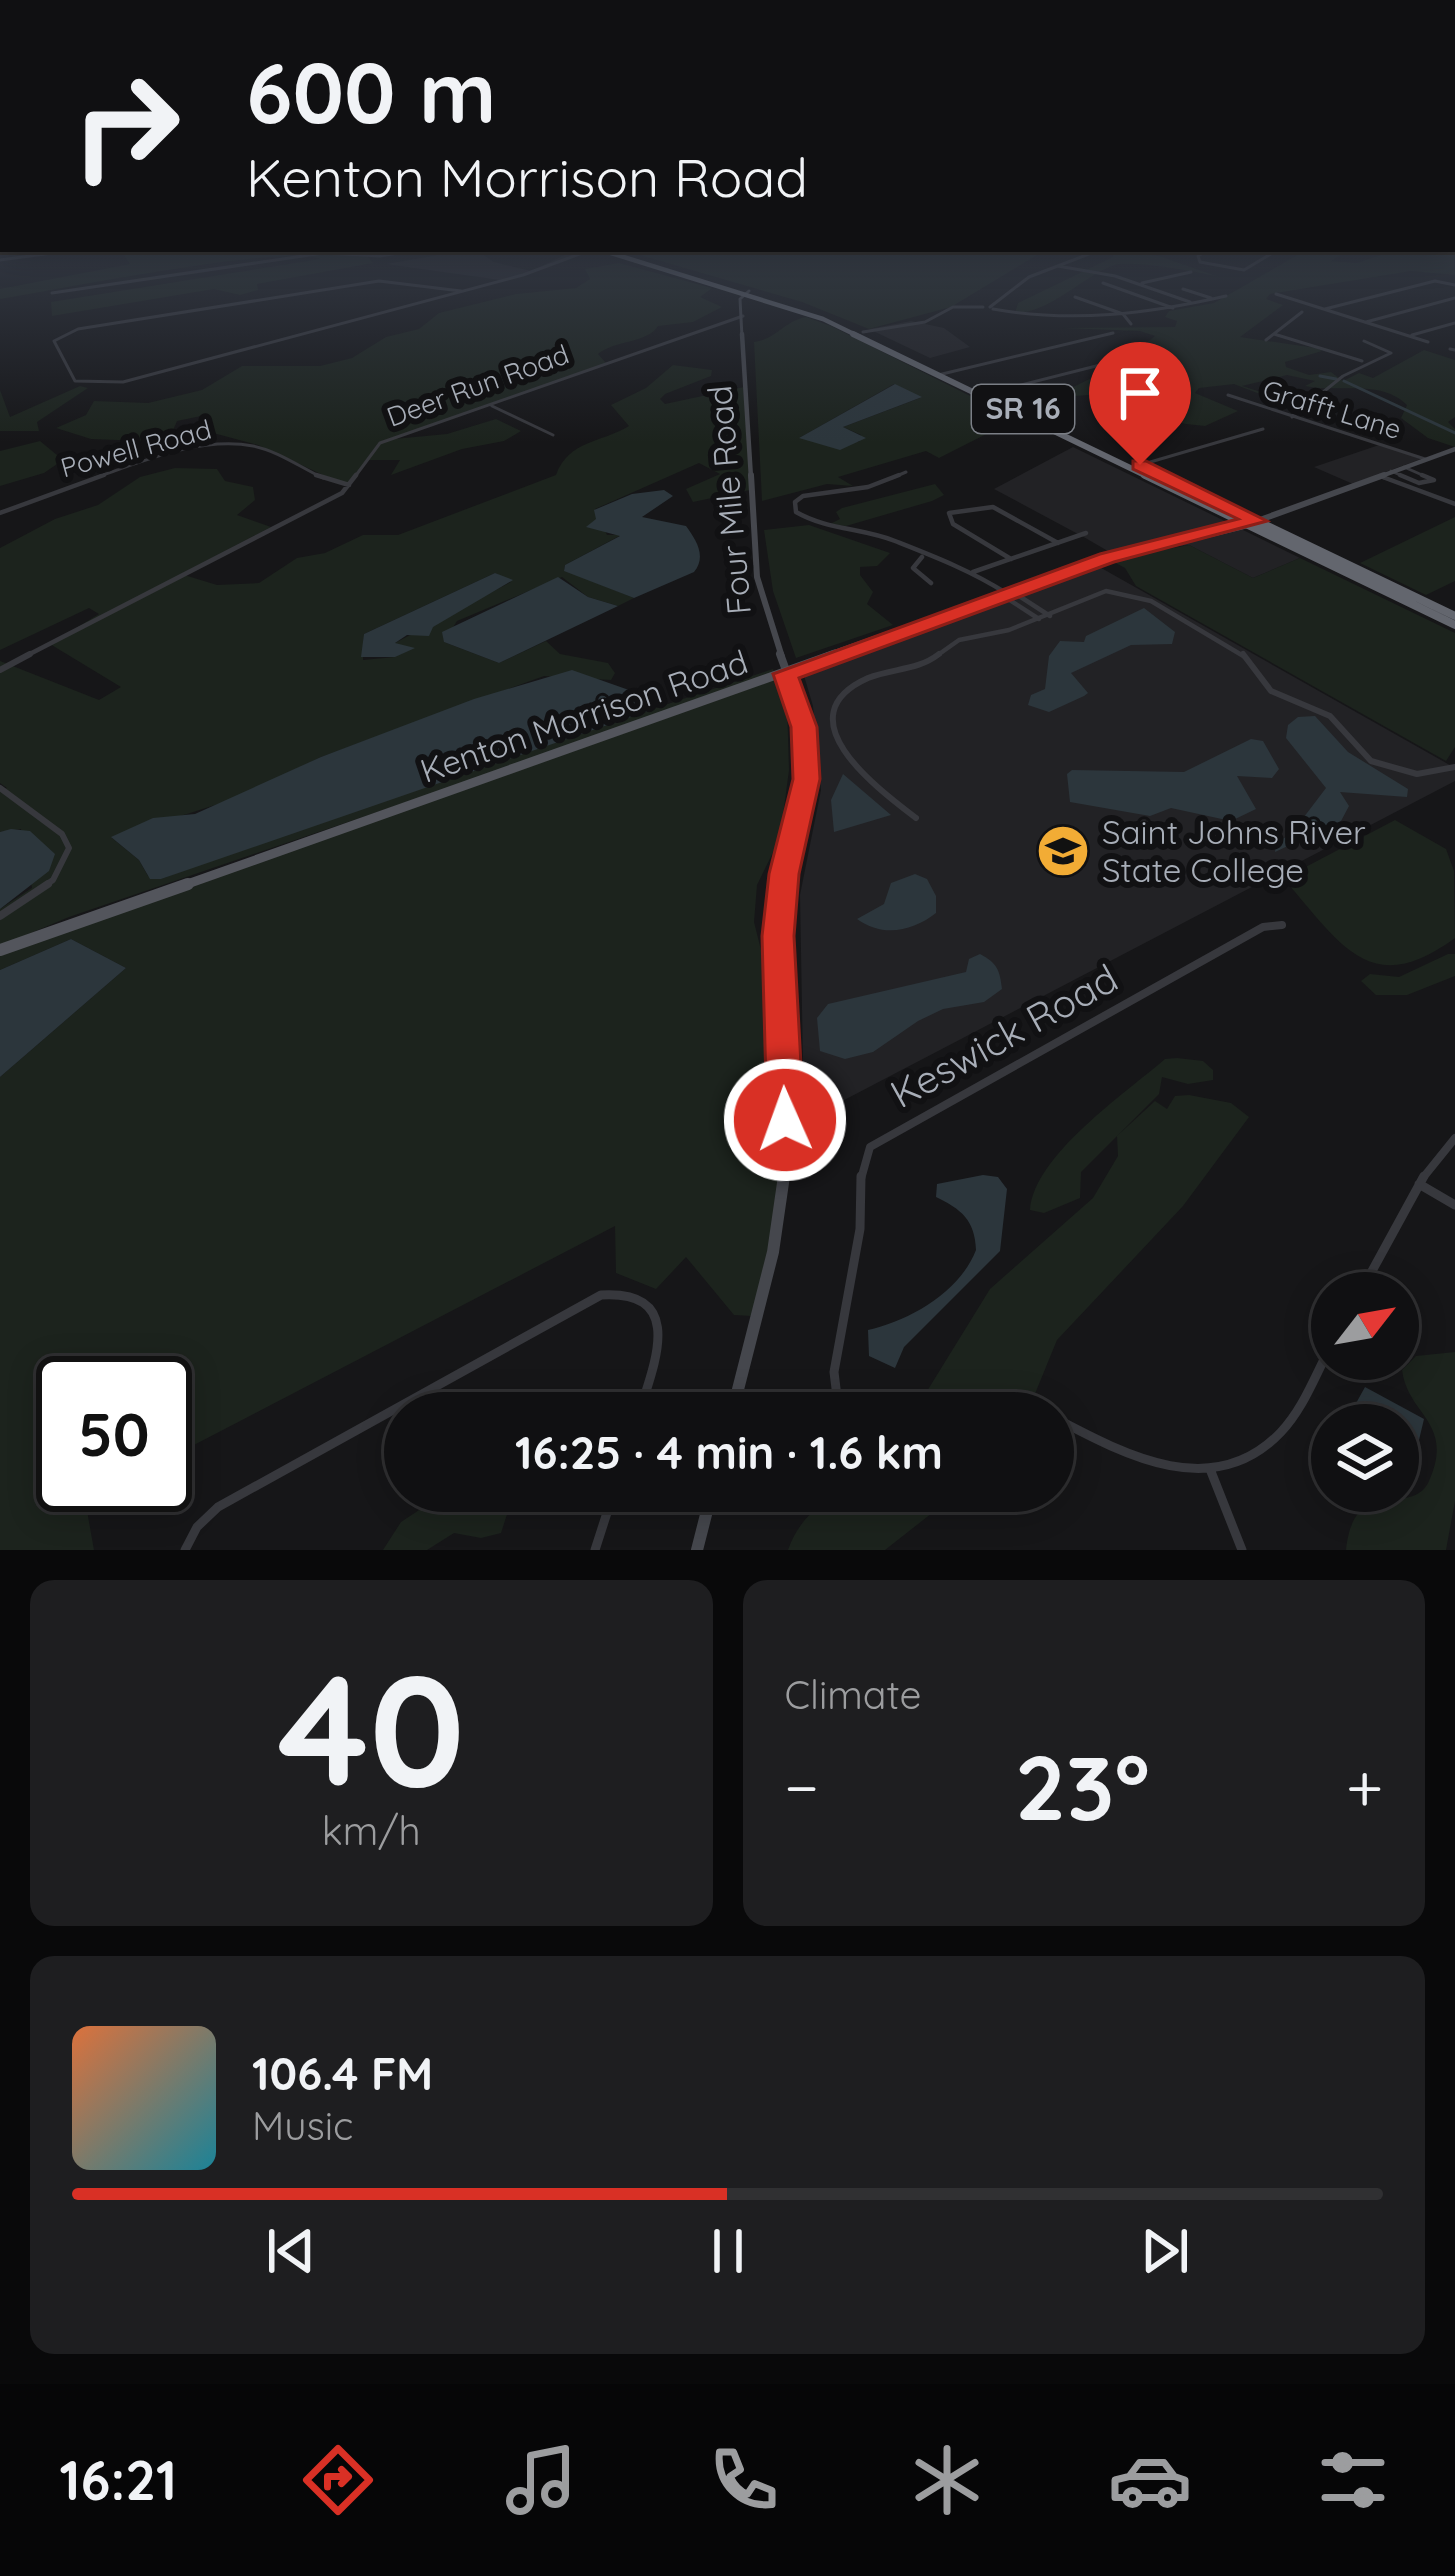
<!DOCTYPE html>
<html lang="en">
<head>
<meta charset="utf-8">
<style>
	:root { --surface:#101012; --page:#1e1e20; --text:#f1f3f6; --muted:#9c9d9f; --line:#303032; --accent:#d93025 }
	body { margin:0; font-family:Quicksand,sans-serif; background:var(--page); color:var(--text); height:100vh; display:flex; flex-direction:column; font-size:45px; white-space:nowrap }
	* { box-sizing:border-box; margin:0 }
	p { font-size:39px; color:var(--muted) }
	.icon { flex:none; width:66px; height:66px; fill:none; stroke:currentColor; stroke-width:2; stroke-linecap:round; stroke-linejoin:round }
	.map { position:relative; height:1550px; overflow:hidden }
	.sheet { display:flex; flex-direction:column; gap:30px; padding:30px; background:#09090a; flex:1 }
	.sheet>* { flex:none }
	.banner { position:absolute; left:0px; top:0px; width:1455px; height:252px; box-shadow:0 6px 30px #0003,0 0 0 3px var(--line); background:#101012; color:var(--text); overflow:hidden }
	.needle { width:78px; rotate:59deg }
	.tools { position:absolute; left:1311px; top:1272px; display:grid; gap:24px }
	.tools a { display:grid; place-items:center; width:108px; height:108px; border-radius:50%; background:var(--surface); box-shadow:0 6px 30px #0003,0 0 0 3px var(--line); font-size:60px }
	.speed { position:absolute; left:36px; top:1356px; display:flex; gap:24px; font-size:60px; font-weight:700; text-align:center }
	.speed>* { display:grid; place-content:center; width:156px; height:156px; border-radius:50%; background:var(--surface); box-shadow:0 6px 30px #0003,0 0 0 3px var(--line); line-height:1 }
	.speed .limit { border:6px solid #111; border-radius:18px; background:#fff; color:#111 }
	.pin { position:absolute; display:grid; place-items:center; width:102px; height:102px; color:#fff; margin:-123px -51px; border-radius:50% 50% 50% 0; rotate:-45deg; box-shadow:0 0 12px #0007 }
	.pin .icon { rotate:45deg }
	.me { position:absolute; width:132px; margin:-66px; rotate:358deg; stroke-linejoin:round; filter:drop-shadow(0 0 9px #0008) }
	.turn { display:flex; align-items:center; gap:42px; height:252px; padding:0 48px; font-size:54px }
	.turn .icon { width:156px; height:156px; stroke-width:2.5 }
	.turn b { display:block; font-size:84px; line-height:102px }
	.big { font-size:90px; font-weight:700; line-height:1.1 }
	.sheet .widget { flex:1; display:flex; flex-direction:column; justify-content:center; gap:18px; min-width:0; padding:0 42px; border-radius:24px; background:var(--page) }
	.sheet .dial { align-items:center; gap:0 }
	.dial b { font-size:156px; line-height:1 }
	.song { display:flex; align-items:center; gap:36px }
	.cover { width:144px; height:144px; border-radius:18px; background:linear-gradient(135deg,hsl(20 70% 55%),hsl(190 70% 35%)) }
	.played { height:12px; border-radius:6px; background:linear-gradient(90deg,var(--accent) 50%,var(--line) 50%) }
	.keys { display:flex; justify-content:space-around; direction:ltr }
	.heat { display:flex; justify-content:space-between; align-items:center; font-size:66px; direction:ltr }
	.sheet .tiles { flex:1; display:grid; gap:30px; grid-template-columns:1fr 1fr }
	.widget:last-child { grid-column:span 2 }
	.trip { position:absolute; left:384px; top:1392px; width:690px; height:120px; border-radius:60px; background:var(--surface); box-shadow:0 6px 30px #0003,0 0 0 3px var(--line); font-weight:700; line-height:120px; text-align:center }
	.menu { display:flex; height:192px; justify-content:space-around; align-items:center; background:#060607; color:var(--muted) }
	.menu .icon { width:84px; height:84px }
	.menu .active { color:var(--accent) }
	.menu b { font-size:54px; color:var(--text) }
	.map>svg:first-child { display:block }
	.built { fill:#222225 }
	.green { fill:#1c231d; fill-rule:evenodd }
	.water { fill:#2c363c }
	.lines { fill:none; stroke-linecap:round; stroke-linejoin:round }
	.stream { stroke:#2c363c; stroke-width:3 }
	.street-far4 { stroke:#37383d; stroke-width:3 }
	.street-far3 { stroke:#37383d; stroke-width:4.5 }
	.street-far2 { stroke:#37383d; stroke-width:6 }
	.street-far1 { stroke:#37383d; stroke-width:8 }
	.street { stroke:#37383d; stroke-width:9 }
	.secondary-far5 { stroke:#45474d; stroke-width:3 }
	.secondary-far4 { stroke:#45474d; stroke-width:4.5 }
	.secondary-far3 { stroke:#45474d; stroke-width:6 }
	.secondary-far2 { stroke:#45474d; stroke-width:8 }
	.secondary-far1 { stroke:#45474d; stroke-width:9 }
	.secondary { stroke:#45474d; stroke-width:12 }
	.primary-far2 { stroke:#53555c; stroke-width:8 }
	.primary-far1 { stroke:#53555c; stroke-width:9 }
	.primary { stroke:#53555c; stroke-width:12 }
	.highway-far2 { stroke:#63666e; stroke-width:4.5 }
	.highway-far1 { stroke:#63666e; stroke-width:6 }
	.highway { stroke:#63666e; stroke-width:8 }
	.route { fill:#d93025; stroke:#8d1f18; stroke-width:3 }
	.labels { text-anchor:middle; stroke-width:12; stroke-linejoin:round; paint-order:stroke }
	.far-street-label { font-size:27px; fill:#a8aeb8; stroke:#111113 }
	.shield { fill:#111113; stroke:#7b7f86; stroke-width:3 }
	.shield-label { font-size:30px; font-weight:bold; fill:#a8aeb8 }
	.street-label { font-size:33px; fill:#a8aeb8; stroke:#111113 }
	.poi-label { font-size:33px; fill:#a8aeb8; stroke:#111113; text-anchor:start }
	.near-street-label { font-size:39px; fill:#a8aeb8; stroke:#111113 }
</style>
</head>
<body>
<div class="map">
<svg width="1455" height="1550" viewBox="0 0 1455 1550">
	<rect width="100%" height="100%" fill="#161618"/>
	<path class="built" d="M474,249L494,262L531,271L569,253L588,249L591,250L528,273L500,280L386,264Z
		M911,321L944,328L970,347L930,358L869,329Z
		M1382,444L1421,459L1353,484L1314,467Z
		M1073,447L1235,526L1113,554L1082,536L1088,532L1078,534L994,489Z
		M1239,528L1300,558L1253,578L1189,545L1143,550Z
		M1096,565L1455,768V781L804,1121L800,895L821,790L813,706L803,672Z"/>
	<path class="green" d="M1452,225L1455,275L1411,271L1270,294L1266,299L1283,305L1240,337L1316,348L1322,351L1285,362L1286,367L1309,375L1331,372L1343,381L1359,373L1373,378L1424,350L1455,360V417L1448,422L1455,429V447L1428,438L1401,418L1407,405C1381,379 1339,393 1305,386L1315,381L1287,375L1242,386L1277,397L1297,387L1275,400L1234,384L1199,388L1195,393L1238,411L1205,426L1186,424L1130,412L1088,395L1051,398L1122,363L1155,336L1140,331L1062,328L1175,327L1177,321L1165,317L1169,311L1214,303L1308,249H1350L1331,261L1357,263L1399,249H1452Z
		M120,249H336L367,256L373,263L257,284L258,290L240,295L214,289L52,316L51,302L320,259C290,243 49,291 0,299V289L130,264Z
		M619,249H1047L951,307L869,329L802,302Z
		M1115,249L1159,256L1219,277C1200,272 1131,260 1115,265C1086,274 1049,314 1015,313L1018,303L1113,257Z
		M619,263L712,288L700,297L722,307L693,322L658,326C648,343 615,340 598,354L606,363L394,439L447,434L496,419L521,431L504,441L462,449L391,475L400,460H367L347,486L258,445L202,430L201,416L177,421L168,442L91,439L56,428L86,415L94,401L148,403L202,390L242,366H320L352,358L386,337L419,329L439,313L516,294L576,288L590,279L585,269Z
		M806,317L831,326L1016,419L939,458L926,451L838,477L853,486L827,484L762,501L754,342C777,339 784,321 806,317ZM894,384L920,398L843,427L861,435L859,442L801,437Z
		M673,365L712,370L711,376L665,394L660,399L665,404L744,387L750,490L693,502L686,489L720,474L699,463L595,509L607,535H621L565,565L564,570L634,598L618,606L588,597L562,577L457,621L444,642L499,663L546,641L560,654L608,663L615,673L611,680L544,676L321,757L240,797L112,838L139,860L148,876L161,879C362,800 570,738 773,669L776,676L69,917L0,946V909L32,888L21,829L0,832V791L7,788L0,783V661L99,700L121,687L50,644L99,614L89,608L0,650V548L55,519L98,505L140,477L175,468L217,469L225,481L253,487L255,500L237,515L271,527L181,574L217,585L259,583L297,558L325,553L363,535H398L556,475C569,440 601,443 629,426L611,405L646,388ZM495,573L511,582L395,643V657L363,660L364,634Z
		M80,386L88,388L37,422L39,431H0V390L10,417Z
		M40,441L63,460L44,473L0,486V451Z
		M935,484L944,495L932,501L846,526L830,524L840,519L836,512L842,508Z
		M1455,517V581L1426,595L1360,563Z
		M809,525L890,553L877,566L860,567V575L873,592L867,604L893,625L796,658L773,591L764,530Z
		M1189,545L1253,578L1300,558L1455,633V747L1446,761L1136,586L1125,568L1110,560Z
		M777,679L787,704L789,770L780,838L757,885L754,922L763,958L770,1068L780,1103L781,1151L773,1228L752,1316L734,1315L686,1257L656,1289L616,1273L615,1226L165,1460V1383H63V1485H120L86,1505L94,1550H0V1077L126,968L71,939L0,970V954Z
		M1395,820L1446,849L1454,871L1455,938C1373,998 1344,949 1289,885L1298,871Z
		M1448,954H1455V976L1407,995H1376L1361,981L1370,974L1399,977Z
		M1177,1058L1203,1061L1213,1070V1080L1188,1084L1162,1077L1159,1094L1081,1172L1080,1198L1044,1213L1030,1210C1034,1155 1126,1093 1165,1059Z
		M1189,1095L1231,1103L1249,1117L1183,1206L1057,1340L1032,1401L984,1390L924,1396L990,1289L1093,1198L1118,1156L1117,1136L1155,1101L1167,1109L1175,1096Z
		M1455,1352V1501L1446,1550H1346C1354,1472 1412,1519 1429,1481C1455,1422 1408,1416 1402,1370L1416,1356Z
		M448,1491H500L491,1498L510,1505L501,1533L481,1538L454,1533L427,1550H383L401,1522Z
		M960,1491L885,1550H788C815,1474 894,1491 960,1491Z"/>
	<path class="water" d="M895,384L922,397L843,427L866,438L840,450L799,438Z
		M664,490L673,496L642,517L686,526C696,540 707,556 694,572L634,598L564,571L565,565L620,536L586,527L596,519L594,510L632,494Z
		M495,573L513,580L433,627L429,636L407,635L395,643L415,648L395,657H361L364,634Z
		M558,577L588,597L618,606L499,663L444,642L442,632Z
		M1144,608L1175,632L1172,644L1131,645L1071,673L1088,693L1084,696L1049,712L1028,705L1031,695L1045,689L1049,656L1060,641L1084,642L1086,636Z
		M572,670L646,696L651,710L161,879H150L139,860L111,837L153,818L195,814L321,757L474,699Z
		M1315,716L1348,752L1408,789L1407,797L1340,792L1349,806L1341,821L1275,852L1276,843L1291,834L1326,788L1286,738L1288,725L1298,717Z
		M1251,739L1263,741L1279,769L1272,778L1237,776L1256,809L1231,821L1171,808L1150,816L1070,802L1067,774L1072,770L1184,772Z
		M843,774L891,815L834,832L831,800Z
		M11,829L30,831L55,854L49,871L0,909V832Z
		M915,874L927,879L936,896V913C913,931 883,938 857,919L884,904L891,883Z
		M71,939L126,968L0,1077V970Z
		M980,954C997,963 1000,970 1002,989L984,1002L943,1009L918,1021L873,1052L845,1059L820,1051L817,1018L828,1004L966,972L969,959Z
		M983,1175L998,1177L1007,1189L1000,1251L904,1347L895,1368L869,1356L868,1330C909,1321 960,1292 976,1250C975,1220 961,1209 936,1197L937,1184Z
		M1365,1387L1424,1419L1409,1482L1398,1481V1425H1344Z"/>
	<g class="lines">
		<path class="stream" d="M1320,376L1336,379
			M1344,381L1455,433"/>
		<path class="street-far4" d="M1209,249L1198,256L1200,262L1244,270L1279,249
			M0,260L82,249
			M1058,266L1115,276L1190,302
			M1103,283L1173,308
			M1142,283L1191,272
			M1183,289L1211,298
			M461,291L379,281L78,329L54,341L75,381L123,382L523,275L593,249
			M52,293L323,253L380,256L423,249
			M1276,294L1428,342
			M1075,297L1123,314L1131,324
			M990,307L1029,277L1102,249
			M993,309C1073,323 1147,314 1226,296
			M1325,309L1435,281L1455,285
			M1366,322L1455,298
			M863,332L925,322L953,307H983
			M1274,334L1362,361
			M1412,335L1455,323
			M1266,340L1302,312
			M1450,349L1455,350
			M938,375L1113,333
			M981,395L1108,363L1142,346
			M1228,395L1425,459
			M492,406L553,435
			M1292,417L1343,376L1391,353L1364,341
			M1140,465L1263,429
			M1404,467L1429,478
			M1391,471L1407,478
			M1380,476L1384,478
			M95,478C143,461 202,436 253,446C278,451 300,467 323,478
			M354,478L380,443L743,316
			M892,478L906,472"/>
		<path class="street-far3" d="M316,475L349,485
			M899,475L868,487L803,496L795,502L796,512C827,530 863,528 895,541C933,556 972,571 1006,593
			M1400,475L1419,483L1434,480L1422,475
			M1380,476L1455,504
			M0,513L104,475
			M922,557L913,568L931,583
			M1011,559L953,524L949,513L993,507L1058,543
			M973,572L1086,533
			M1013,592L1050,616
			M1002,595L1039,619
			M24,657L342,493L356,475
			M935,657L959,640L1009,630L1106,591L1151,601L1245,657"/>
		<path class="street-far2" d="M1243,654L1271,691L1330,716L1371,761L1417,774L1455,767
			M0,670L30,654
			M0,788L62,834L69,848L53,880L43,887
			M916,818C878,789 781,717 868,678C893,668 917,671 939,654"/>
		<path class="street-far1" d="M0,916L48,884
			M861,1179L870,1147L1263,927L1282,925
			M1422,1179L1455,1138"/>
		<path class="street" d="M1419,1184L1455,1205
			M1360,1293L1424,1176
			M839,1413L834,1372L860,1229L861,1176
			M901,1413C950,1391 996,1394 1046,1413
			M1053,1417C1125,1455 1214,1503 1281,1432C1304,1408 1316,1373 1332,1344
			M1210,1469L1242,1550
			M185,1550L197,1527L218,1507L601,1295C685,1290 656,1360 639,1413
			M595,1550L614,1491"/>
		<path class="secondary-far5" d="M742,337L740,299L749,291"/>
		<path class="secondary-far4" d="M742,334L751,478
			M1376,478L1455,449"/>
		<path class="secondary-far3" d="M751,475L757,577L782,657
			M1257,521L1384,475"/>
		<path class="secondary-far2" d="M780,654C815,744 804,796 785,887"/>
		<path class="secondary-far1" d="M784,1179L777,960L785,884"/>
		<path class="secondary" d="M732,1413L773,1252L784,1176
			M697,1550L712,1491"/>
		<path class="primary-far2" d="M826,657L1107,558L1252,523"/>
		<path class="primary-far1" d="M179,887L835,654"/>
		<path class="primary" d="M0,950L188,884"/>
		<path class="highway-far2" d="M598,249L823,319L860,337"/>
		<path class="highway-far1" d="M853,334L1151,478"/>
		<path class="highway" d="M1145,475L1455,625
			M1176,482L1455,616"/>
	</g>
	<linearGradient id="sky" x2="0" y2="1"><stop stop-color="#0c0c0d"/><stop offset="0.51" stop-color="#363c48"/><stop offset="1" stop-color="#363c48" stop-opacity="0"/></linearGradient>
	<rect width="1455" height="442" fill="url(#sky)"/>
	<path class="route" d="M1133,461H1146L1267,521L1114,562L799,678L817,727L820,779L799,874L794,936L804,1120L799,1131L785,1136L772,1131L767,1120L762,936L769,874L793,779L791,727L773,674L1100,554L1238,519L1133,469Z"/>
	<defs>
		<g id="university-disc" transform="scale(2.7)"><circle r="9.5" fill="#f2ac35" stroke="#111113"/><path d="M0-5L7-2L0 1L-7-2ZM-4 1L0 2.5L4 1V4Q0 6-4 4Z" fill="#111"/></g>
	</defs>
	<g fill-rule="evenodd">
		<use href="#university-disc" x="1063" y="851"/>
	</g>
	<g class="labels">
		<g class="far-street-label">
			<text transform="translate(478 386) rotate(-20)" y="9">Deer Run Road</text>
			<text transform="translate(1332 410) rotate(17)" y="9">Grafft Lane</text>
			<text transform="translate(136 449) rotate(-15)" y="9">Powell Road</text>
		</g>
		<rect class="shield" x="972" y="385" width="102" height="48" rx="9"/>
		<g class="shield-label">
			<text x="1023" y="419">SR 16</text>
		</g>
		<g class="street-label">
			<text transform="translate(729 500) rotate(-95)" y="12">Four Mile Road</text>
			<text transform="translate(584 716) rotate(-19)" y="12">Kenton Morrison Road</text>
		</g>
		<g class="poi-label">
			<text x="1102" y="844">Saint Johns River<tspan x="1102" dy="38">State College</tspan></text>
		</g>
		<g class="near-street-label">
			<text transform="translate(1004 1036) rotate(-29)" y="14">Keswick Road</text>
		</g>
	</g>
</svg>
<div class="tools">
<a><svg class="needle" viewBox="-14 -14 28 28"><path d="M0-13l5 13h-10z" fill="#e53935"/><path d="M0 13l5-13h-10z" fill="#9c9d9f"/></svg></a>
<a><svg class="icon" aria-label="layers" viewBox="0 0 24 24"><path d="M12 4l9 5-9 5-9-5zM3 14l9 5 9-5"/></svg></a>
</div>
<div class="speed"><div class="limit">50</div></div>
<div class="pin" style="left:1140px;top:465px;background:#d93025"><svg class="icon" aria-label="arrive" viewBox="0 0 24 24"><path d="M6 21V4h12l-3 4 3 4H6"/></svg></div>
<svg class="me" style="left:785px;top:1120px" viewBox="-20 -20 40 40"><circle r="17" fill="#d93025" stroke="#fff" stroke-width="3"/><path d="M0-11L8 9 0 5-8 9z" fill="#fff"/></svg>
<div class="trip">16:25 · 4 min · 1.6 km</div>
<div class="banner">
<div class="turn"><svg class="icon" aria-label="right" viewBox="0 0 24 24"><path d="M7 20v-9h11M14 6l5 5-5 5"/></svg><div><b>600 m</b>Kenton Morrison Road</div></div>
</div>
</div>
<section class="sheet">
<div class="tiles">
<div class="widget dial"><b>40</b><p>km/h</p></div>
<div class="widget"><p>Climate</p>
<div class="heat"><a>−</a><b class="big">23°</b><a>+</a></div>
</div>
<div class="widget">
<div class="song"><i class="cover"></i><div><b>106.4 FM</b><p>Music</p></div></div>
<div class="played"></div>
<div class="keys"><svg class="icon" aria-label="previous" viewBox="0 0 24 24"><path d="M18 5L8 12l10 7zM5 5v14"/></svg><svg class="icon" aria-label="pause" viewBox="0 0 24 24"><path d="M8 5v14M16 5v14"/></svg><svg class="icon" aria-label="next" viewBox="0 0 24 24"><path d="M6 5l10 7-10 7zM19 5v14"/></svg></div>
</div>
</div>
</section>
<nav class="menu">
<b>16:21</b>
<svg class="icon active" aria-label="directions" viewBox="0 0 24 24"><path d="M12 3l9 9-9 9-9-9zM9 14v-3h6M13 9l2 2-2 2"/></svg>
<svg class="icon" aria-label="music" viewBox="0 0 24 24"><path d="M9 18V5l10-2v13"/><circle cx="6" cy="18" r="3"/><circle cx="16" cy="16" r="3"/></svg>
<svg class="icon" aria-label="phone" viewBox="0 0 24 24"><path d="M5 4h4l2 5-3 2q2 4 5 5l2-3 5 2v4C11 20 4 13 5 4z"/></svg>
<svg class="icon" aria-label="climate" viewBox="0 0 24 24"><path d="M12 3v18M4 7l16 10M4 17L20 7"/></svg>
<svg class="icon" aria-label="car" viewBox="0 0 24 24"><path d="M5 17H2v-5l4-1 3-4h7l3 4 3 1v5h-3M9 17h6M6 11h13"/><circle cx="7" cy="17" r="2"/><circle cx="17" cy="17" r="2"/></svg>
<svg class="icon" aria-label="filters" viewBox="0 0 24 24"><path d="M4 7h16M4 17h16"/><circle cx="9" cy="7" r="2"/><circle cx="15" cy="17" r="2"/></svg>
</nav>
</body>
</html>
